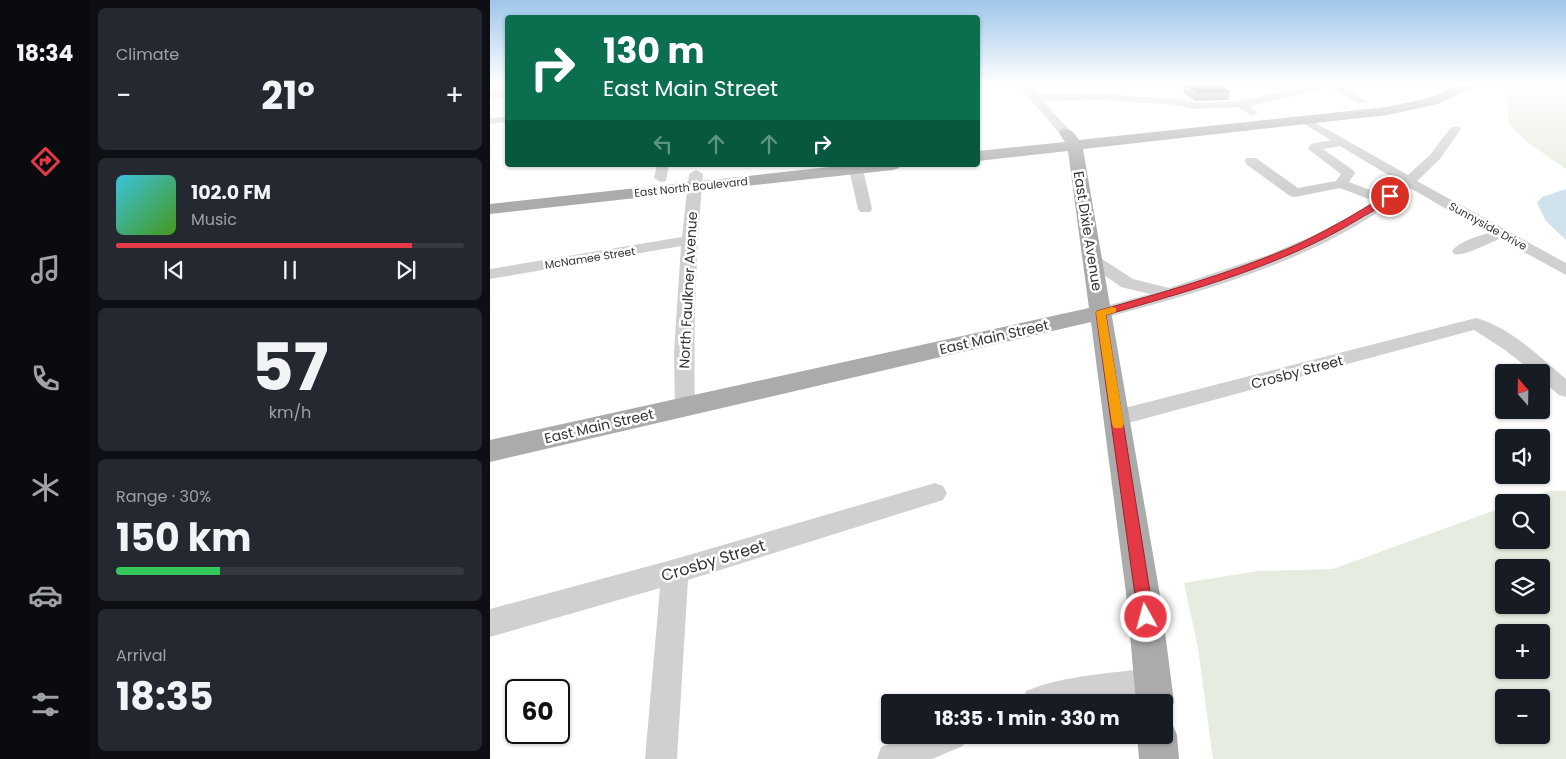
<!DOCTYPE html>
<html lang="en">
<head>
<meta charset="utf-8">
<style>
	:root { --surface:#171b24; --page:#242831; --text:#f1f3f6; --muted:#9ea1a6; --line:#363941; --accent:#e63946 }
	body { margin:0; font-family:Poppins,sans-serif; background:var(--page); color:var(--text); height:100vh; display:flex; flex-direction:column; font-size:19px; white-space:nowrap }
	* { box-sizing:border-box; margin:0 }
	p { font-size:16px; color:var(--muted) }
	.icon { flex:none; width:28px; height:28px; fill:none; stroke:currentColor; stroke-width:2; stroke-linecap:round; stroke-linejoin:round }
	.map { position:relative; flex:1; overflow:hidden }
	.side { display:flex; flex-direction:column; gap:8px; padding:8px; background:#0d0f14; width:400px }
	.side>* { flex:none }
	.guide { position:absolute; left:15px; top:15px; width:475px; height:152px; border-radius:5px; box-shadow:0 1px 4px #0004; background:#0b6e4f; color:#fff; overflow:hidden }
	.needle { width:32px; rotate:340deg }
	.tools { position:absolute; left:1005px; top:364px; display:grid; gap:10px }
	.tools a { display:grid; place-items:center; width:55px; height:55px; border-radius:5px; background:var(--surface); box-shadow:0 1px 4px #0004; font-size:25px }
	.speed { position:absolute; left:15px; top:679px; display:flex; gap:10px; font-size:25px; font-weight:700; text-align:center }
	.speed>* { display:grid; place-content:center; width:65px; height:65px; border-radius:50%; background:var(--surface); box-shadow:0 1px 4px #0004; line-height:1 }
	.speed .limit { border:2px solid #111; border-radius:8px; background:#fff; color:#111 }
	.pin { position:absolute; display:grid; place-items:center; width:42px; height:42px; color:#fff; margin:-21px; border:2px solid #fff; border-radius:50%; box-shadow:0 1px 5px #0007 }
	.me { position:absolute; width:55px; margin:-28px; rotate:353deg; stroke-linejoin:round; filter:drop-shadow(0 0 4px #0008) }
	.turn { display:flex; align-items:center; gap:18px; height:105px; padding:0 15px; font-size:22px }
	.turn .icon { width:65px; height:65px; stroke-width:2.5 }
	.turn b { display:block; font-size:35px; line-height:42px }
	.lanes { display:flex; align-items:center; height:48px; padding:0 15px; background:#0003; justify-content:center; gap:25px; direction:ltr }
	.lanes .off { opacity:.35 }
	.big { font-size:38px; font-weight:700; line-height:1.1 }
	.side .widget { flex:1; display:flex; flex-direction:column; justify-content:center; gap:8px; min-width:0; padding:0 18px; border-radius:8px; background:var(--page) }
	.side .dial { align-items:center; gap:0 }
	.dial b { font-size:65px; line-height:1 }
	.song { display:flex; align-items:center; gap:15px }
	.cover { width:60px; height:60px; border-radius:8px; background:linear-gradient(135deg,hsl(190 70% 55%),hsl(100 70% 35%)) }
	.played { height:5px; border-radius:2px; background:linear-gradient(90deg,var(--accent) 85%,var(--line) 85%) }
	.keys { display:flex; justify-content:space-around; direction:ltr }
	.heat { display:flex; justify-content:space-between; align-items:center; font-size:28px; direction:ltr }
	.charge { height:8px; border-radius:4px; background:linear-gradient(90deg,#34c759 30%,var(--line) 0) }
	.trip { position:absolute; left:391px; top:694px; width:292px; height:50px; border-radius:5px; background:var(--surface); box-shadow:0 1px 4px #0004; font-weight:700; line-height:50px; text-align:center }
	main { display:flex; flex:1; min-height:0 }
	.menu { display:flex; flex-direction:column; width:90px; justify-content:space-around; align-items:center; background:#090b0e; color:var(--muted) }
	.menu .icon { width:35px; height:35px }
	.menu .current { color:var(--accent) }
	.menu b { font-size:22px; color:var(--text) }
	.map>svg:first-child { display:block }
	.green { fill:#e6ecdf; fill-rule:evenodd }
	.water { fill:#cfe2ee }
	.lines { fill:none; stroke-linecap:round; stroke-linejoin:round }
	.minor { fill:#d0d0d0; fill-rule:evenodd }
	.major { fill:#ababab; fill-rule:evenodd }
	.wall { fill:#8c8c8c }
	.building { fill:#1a1a1a; stroke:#5f5f5f }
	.route { fill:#e63946; stroke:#96252e }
	.slow { fill:#f59e0b }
	.labels { text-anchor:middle; stroke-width:5; stroke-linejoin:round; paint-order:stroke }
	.far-street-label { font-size:11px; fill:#333; stroke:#fff }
	.street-label { font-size:14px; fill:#333; stroke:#fff }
	.near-street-label { font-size:16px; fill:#333; stroke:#fff }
</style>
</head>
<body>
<main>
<nav class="menu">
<b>18:34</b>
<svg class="icon current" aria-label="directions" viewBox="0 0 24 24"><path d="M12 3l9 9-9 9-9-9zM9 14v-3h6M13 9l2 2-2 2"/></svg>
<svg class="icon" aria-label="music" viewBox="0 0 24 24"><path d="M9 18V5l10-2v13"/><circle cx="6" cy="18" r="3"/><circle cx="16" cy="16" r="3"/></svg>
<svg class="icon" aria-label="phone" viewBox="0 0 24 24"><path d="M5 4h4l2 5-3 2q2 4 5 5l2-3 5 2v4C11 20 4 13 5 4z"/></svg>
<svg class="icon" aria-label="climate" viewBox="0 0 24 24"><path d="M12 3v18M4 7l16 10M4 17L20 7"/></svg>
<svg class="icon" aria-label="car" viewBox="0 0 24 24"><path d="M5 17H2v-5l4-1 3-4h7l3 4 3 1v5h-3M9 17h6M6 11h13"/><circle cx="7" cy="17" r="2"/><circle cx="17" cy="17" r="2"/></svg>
<svg class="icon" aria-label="filters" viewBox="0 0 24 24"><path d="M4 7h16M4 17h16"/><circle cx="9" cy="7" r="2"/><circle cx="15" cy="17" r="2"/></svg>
</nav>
<section class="side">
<div class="widget"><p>Climate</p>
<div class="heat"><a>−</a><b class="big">21°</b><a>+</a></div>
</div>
<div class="widget">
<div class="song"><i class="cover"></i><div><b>102.0 FM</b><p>Music</p></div></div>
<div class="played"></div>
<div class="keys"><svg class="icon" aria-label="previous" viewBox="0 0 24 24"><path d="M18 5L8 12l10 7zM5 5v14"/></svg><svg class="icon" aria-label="pause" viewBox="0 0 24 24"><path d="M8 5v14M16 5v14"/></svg><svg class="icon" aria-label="next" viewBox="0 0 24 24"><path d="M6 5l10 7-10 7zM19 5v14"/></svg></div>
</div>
<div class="widget dial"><b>57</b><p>km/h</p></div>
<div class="widget"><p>Range · 30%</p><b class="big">150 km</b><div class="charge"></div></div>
<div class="widget"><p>Arrival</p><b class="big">18:35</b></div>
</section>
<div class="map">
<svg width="1076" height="759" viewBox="0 0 1076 759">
	<rect width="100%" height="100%" fill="#fff"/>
	<path class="green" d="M1018,83H1076V169L1037,142L1018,123Z
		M1059,491H1076V759H723L708,648L694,583L768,571L843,569L1014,507V540H1051V502H1027ZM1014,568H1051V605H1014ZM1014,632H1051V670H1014ZM1014,698H1051V735H1014Z"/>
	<path class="water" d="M1076,189V240L1056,221L1047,203L1052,197Z"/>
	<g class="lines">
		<path class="minor" d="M526,83H537L548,95L613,94L687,99L705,103L751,101L830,83H847L877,101L876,103H868L839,87L760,106L768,113L762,116L748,107L705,109L687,105L613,100L553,101L582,133L576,137L572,136Z
			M18,90V96L0,98V92Z
			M12,117L16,118V122L0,124V118Z
			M815,117L918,175L940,155L961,127H969L971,129L949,160L927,181L1076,263V275L1010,239C998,243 974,257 964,254L962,251C970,241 986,237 998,233L920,188C837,258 714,291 611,319L605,317L602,313L605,309L660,294L631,287L597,263L595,260L597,257H609L643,279L679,288L778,255L820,237L861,216L884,201L850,188L805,197L800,196L756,164L755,161L756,158H766L808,188L846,181L851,174L818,149L821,144L841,140L811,122L809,120ZM850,146L910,182L893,195L859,182L865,173L863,170L833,149Z
			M167,165H179L176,181L171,182L164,178Z
			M366,165L373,169L382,209L380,212H370L368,209L359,169Z
			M206,170L213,174C206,252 203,329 205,407L202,413L195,415L188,413L185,407L184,352L191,246L0,279V269L192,237L199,174Z
			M986,318C1020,327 1050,357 1076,379V397L1069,395L1051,380V372H1043L1015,350L984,330L627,426L619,424L616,418L619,412L627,410Z
			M445,483L453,486L457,493L453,500L198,580L187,759H155L170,588L0,637V609L185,559Z
			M664,668L675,672L679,683L675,694L664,698L626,702H532L536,691C576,675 622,673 664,668Z
			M422,735H478L473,746L442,759H387L391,747Z"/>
		<path class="major" d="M974,83H992L948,104L897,115L593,149L671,601L684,702L679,716L675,717V702H646L637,601L601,322L0,462V440L599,308L578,151L488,161V151L575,142L569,133L571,130C581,127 584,133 589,140L897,107L939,98Z
			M358,165H411L409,168L403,170L0,214V204Z
			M675,718L681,721L687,735L689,759H649L647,735H675Z"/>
	</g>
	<path class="wall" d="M695,84L740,92L738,100L705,101L693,92Z"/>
	<path class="building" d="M703,83H729L740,92L707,93L695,84Z"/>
	<linearGradient id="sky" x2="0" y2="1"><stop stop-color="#9ec6ea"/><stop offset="0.44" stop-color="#fff"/><stop offset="1" stop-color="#fff" stop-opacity="0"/></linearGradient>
	<rect width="1076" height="190" fill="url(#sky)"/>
	<path class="route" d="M898,194L904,196C895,205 881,212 869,219C792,266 702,290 616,315L664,617L661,623L656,625L650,623L648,617L606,313L607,311C671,293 735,275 797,249C832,234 865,214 898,194Z"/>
	<path class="slow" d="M622,307L626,308V312L616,315L634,424L632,428H624L622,424L606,313L607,311Z"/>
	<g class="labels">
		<g class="far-street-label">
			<text transform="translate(201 187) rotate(-6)" y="4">East North Boulevard</text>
			<text transform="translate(998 226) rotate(29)" y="4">Sunnyside Drive</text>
			<text transform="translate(100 258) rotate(-9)" y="4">McNamee Street</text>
		</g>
		<g class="street-label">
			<text transform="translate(598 231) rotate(81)" y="5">East Dixie Avenue</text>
			<text transform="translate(198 290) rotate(-87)" y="5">North Faulkner Avenue</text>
			<text transform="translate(504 337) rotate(-13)" y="5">East Main Street</text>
			<text transform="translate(807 372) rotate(-15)" y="5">Crosby Street</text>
			<text transform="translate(109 426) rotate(-13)" y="5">East Main Street</text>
		</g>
		<g class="near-street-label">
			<text transform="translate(223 560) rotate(-17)" y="6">Crosby Street</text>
		</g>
	</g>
</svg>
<div class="tools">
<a><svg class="needle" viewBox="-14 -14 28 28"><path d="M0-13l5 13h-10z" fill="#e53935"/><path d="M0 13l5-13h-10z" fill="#9ea1a6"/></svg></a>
<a><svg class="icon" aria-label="sound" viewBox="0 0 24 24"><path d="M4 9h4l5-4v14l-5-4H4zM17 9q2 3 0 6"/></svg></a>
<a><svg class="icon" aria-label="search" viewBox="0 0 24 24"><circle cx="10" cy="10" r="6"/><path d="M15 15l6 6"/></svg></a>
<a><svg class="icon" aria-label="layers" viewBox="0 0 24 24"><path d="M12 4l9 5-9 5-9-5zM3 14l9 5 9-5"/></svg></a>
<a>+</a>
<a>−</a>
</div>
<div class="speed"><div class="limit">60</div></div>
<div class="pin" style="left:900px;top:196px;background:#d93025"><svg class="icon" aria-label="arrive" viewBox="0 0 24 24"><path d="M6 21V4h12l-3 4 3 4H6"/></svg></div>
<svg class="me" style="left:656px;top:617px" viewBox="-20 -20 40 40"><circle r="17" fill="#e63946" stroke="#fff" stroke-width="3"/><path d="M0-11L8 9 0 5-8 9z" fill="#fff"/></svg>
<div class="trip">18:35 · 1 min · 330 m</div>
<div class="guide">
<div class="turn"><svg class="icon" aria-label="right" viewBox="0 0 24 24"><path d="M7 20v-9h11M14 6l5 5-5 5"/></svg><div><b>130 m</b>East Main Street</div></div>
<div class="lanes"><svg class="icon off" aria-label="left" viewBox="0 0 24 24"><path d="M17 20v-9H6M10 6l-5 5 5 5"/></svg><svg class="icon off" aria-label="ahead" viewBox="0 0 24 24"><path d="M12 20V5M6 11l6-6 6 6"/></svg><svg class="icon off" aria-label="ahead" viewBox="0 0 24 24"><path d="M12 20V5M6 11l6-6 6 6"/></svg><svg class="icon" aria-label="right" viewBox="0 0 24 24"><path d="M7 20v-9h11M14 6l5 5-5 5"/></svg></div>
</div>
</div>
</main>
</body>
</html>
